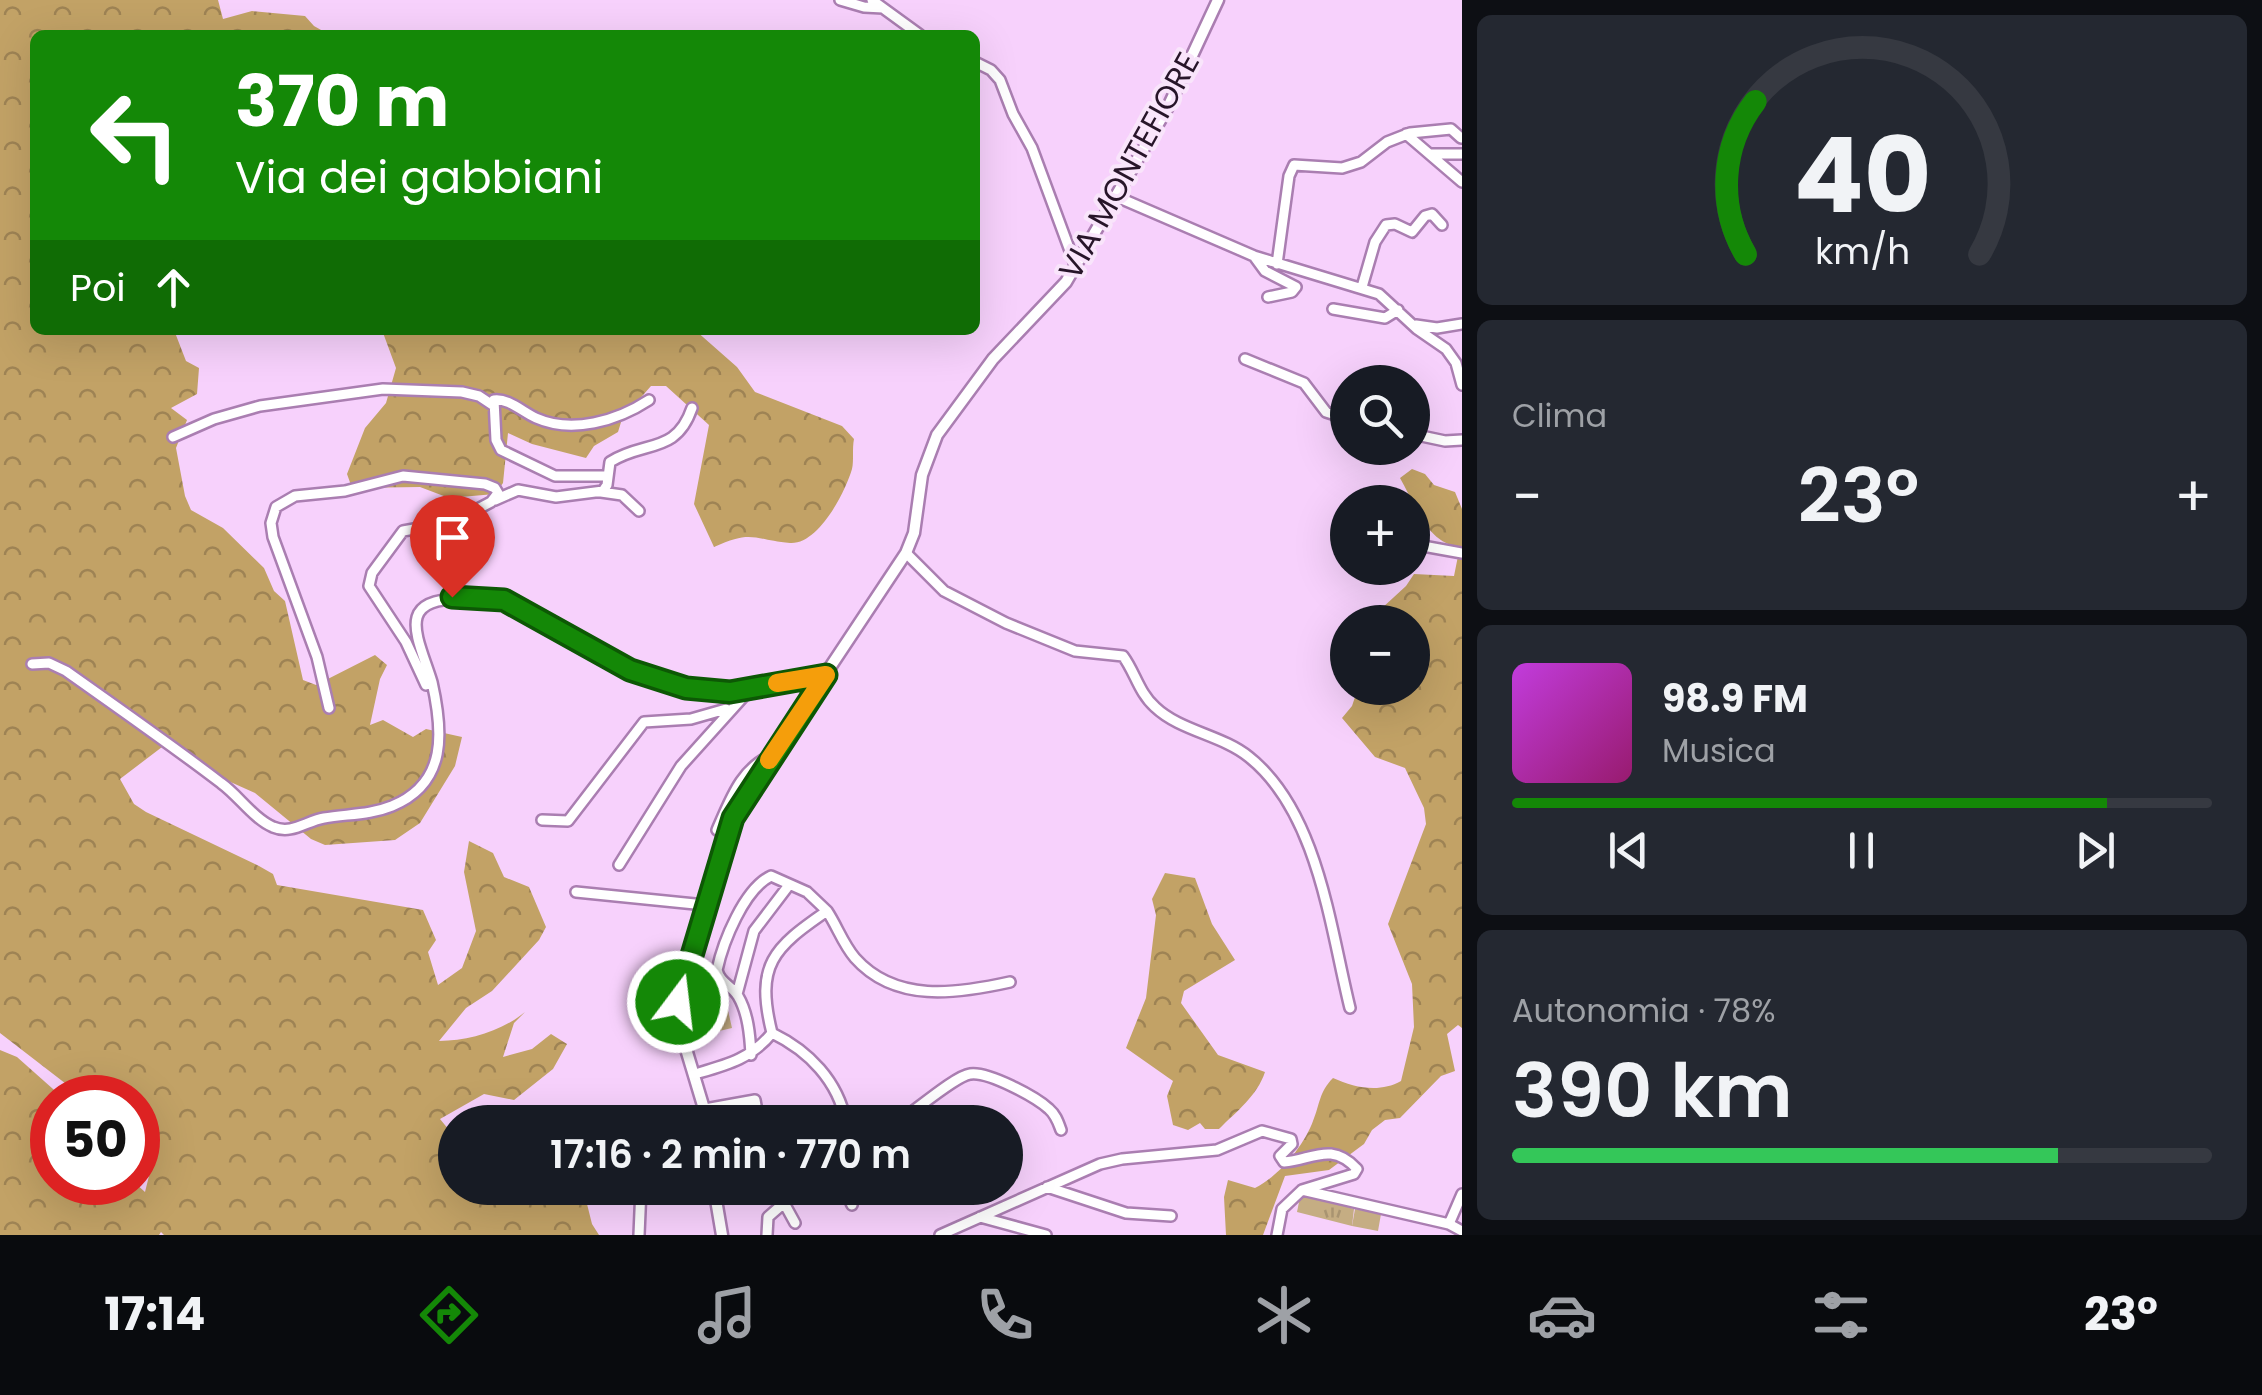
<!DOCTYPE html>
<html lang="it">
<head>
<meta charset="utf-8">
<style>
	:root { --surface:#171b24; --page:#242831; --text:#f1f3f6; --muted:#9ea1a6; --line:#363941; --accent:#148807 }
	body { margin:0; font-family:Poppins,sans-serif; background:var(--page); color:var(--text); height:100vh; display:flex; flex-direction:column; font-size:38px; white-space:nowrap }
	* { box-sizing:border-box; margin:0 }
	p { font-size:32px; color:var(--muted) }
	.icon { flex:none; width:55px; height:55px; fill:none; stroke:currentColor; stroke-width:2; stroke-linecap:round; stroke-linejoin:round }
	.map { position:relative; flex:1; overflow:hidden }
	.sheet { display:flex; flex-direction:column; gap:15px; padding:15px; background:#0d0f14; width:800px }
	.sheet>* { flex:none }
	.banner { position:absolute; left:30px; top:30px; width:950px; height:305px; border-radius:15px; box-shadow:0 10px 40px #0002; background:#148807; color:#fff; overflow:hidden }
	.controls { position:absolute; left:1330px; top:365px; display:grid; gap:20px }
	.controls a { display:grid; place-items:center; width:100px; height:100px; border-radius:50%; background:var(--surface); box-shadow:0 10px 40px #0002; font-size:50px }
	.speed { position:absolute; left:30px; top:1075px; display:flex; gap:20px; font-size:50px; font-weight:700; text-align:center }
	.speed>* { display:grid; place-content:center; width:130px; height:130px; border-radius:50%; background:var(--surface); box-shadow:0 10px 40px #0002; line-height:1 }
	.speed .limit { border:15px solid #d22; background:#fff; color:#111 }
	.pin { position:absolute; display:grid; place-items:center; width:85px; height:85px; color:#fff; margin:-102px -42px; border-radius:50% 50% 50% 0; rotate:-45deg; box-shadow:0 0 10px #0007 }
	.pin .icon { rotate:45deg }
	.me { position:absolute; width:110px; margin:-55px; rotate:15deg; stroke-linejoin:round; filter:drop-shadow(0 0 8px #0008) }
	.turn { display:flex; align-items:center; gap:35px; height:210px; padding:0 40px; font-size:45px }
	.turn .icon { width:130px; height:130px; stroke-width:2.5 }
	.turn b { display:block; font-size:70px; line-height:85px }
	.then { display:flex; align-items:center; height:95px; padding:0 40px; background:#0003; gap:20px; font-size:38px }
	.big { font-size:75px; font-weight:600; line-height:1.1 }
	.sheet .tile { flex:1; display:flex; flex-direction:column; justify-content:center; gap:15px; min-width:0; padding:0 35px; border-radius:15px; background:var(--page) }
	.sheet .dial { align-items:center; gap:0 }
	.dial svg { height:260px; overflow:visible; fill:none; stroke:var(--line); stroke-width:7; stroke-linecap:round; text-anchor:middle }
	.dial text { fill:var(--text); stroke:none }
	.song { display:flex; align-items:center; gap:30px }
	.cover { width:120px; height:120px; border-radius:15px; background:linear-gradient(135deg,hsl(290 70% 55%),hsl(320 70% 35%)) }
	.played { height:10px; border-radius:5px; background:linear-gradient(90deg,var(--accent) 85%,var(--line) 85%) }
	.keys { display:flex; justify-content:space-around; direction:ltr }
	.heat { display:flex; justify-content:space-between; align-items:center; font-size:55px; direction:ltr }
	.charge { height:15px; border-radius:8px; background:linear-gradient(90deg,#34c759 78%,var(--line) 0) }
	.trip { position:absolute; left:438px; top:1105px; width:585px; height:100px; border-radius:50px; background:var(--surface); box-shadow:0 10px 40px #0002; font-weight:600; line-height:100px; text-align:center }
	.menu { display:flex; height:160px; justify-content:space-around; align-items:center; background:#090b0e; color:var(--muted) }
	.menu .icon { width:70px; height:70px }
	.menu .active { color:var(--accent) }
	.menu b { font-size:45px; color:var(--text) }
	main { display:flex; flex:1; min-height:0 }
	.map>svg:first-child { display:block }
	.grass { fill:url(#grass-tufts) }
	.forest { fill:url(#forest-crowns) }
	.pitch { fill:#c5ad83 }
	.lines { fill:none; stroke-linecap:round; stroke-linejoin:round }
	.minor-casing { stroke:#aa7eb1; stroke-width:14 }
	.major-casing { stroke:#aa7eb1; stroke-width:15 }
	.minor { stroke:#fff; stroke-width:9 }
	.major { stroke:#fff; stroke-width:10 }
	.route-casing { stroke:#0d5805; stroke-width:25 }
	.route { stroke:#148807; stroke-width:18 }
	.slow { stroke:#f59e0b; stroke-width:18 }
	.labels { text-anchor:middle; stroke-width:8; stroke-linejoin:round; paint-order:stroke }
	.street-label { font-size:32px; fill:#271529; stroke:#f9e5fb }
</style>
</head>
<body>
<main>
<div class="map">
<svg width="1462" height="1235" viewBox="0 0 1462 1235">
	<defs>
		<pattern id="grass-tufts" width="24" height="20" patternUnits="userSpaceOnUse" patternTransform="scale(2.5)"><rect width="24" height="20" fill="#c5ad83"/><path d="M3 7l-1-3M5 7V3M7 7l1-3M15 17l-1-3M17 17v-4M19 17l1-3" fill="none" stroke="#a99471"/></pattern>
		<pattern id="forest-crowns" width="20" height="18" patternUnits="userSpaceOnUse" patternTransform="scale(2.5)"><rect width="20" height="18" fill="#c2a266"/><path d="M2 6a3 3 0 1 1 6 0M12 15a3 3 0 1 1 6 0" fill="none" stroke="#9e8354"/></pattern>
	</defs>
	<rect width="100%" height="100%" fill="#f7d1fc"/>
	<path class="grass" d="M1301,1192L1354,1209L1352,1226L1297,1212Z"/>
	<path class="forest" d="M0,0H218L223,19L252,11L305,16L314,26L330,35H35V330H174L186,361L199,368L197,394L171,408L187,420L176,448L185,496L191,510L223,528L264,568L274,591L285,601L303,680L316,685L375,655L387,665L380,679L370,725L383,720L413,737L426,729L462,737L455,766L420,823L395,840L325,845L311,839L255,793L226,780L166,744L120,779L134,804L146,812L259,866L273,874L277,885L423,910L436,940L428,952L438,985L462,968L476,931L464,872L469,841L493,853L504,877L529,887L546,927L539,940L492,991L466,1008L439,1041C469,1041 502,1031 525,1012L514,1023L503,1057L532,1049L551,1034L567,1044L553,1069L514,1100L484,1094L440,1119L449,1130L455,1131V1188H583L592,1224L599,1235H164L161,1232L159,1235H0V1050L17,1057L62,1097L52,1098V1182L135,1183L145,1192L150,1172L148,1162L138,1149V1098L96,1097L89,1090L83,1097L0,1033Z
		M382,330H695L737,367L755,392L842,426L854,439C852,449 854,460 852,469C845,493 818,545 790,543C753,540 753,529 714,547L694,504L709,425L666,386H651L622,419L618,432L594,446L586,458L532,444L508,433L503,483L495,494L449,498L420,487L352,488L347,474L365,428L386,403L396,368Z
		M1412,469L1425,474L1434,485L1455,492L1462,509V548C1426,543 1416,506 1400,478Z
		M1458,556L1462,557V1028L1458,1025L1447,1034L1455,1071L1441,1076L1400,1118L1385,1120L1372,1130L1364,1144L1329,1170L1285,1176L1263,1235H1226L1224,1197L1228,1180L1255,1188C1278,1177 1304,1146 1313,1121C1320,1104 1319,1092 1333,1078C1355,1088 1380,1093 1401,1081L1414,1027L1412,984L1388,924L1426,824L1424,808L1405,768L1375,757L1342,718L1352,706L1358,688H1412V622L1369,620L1406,586L1414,574L1454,576Z
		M1165,873L1195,878L1212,924L1235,960L1184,991L1181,1003L1218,1055L1265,1072C1257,1096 1237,1111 1219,1129H1205L1200,1123L1188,1130L1173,1125L1167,1096L1173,1081L1126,1048L1146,998L1156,915L1152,899Z"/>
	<path class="pitch" d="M727,1006L732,1028L702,1035L697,1013Z
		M1355,1209L1381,1214L1378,1231L1352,1226Z"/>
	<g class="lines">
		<g class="minor-casing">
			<path id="minor" d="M840,0L864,7L883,8
				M872,0L920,35
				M975,62L991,70L1000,80L1013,114L1032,148L1076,267
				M1406,134L1462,182
				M1430,154H1462
				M1115,196L1254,256L1379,294L1417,329L1446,349L1456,363L1462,385
				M1254,256L1265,271L1296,287L1292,292L1268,297
				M1277,264L1289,176L1294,165L1342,168L1361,162L1387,142L1410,133L1451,129L1461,138
				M1362,287L1375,242L1386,225L1395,224L1412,232L1425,216L1432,214L1442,225
				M1333,309L1385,318L1398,310
				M1416,325L1437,328L1462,324
				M1245,359L1304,383L1326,412L1348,419
				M1412,434L1445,441L1462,440
				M173,437L214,419L260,406L383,389L462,392L479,396L494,406
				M607,476H555L501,450L496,440L494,400C508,398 523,412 536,418C572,434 617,421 649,400
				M601,492L622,495L639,511
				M495,500L518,490L556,497L603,491L607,485L610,462C644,440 676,455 692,408
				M1412,544L1462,553
				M906,553L944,591L1006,623L1075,651L1123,656C1135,672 1139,693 1155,707C1180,731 1222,735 1249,757C1318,812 1330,927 1350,1008
				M32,664L49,663L66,671C118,708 170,744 221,783C239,796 253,818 273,827C292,835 306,821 324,818C347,814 370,815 392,806C448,783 443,731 432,682
				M329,708L317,657L273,537L271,523L276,507L295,496L345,491L403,476L485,484L495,488L498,493L491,502L453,522L403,531L372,573L369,586L406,642L426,685L432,682C418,637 393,597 464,599C477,600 489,596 502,600C547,614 592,655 637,673C681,690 719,694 765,686
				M542,820L568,821L644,722L691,719L726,709
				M717,830C730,801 741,767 773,755
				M619,865L681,766L744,696L765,686L826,675
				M576,892L705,905
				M827,911C837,926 843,944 855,958C895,1003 956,994 1010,982
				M737,994L754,931L789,885
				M772,1033C809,1051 838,1081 846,1122
				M695,1074C726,1065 751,1059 772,1033C755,965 773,948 827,911L807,892L771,876C744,889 723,942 717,970C720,983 731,985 738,996C748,1013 750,1035 751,1055
				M705,1109L755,1100L759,1122
				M646,1122V1119
				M898,1122C914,1112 955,1076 970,1074C988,1071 1036,1097 1049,1109C1056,1115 1058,1122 1061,1130
				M1047,1187L1126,1213L1171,1216
				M844,1188L852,1205
				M784,1203L795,1223
				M980,1217L1046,1235
				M1449,1224L1462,1194
				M639,1235L641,1188
				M767,1235L768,1217L784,1203L776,1188
				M940,1235L1100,1164L1122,1159L1217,1150L1262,1131L1291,1139L1292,1144L1280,1156L1284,1162C1312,1160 1331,1141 1357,1169L1354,1174L1302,1190L1449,1224L1462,1231
				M1277,1235L1282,1209L1302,1190"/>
		</g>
		<g class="major-casing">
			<path id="major" d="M708,1122L680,1029L678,1008L721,849L746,794L906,553L914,533L922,475L937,435L993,359L1066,282L1169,105L1218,0
				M714,1188L722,1235"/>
		</g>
		<use href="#minor" class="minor"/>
		<use href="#major" class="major"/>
	</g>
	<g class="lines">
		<g class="route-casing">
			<path id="route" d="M452,597L504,600L630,670L686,688L730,692L826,675L733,818L678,1002"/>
		</g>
		<use href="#route" class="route"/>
		<path class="slow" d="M769,760L826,675L777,683"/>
	</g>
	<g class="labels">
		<g class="street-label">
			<text transform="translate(1129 166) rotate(-61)" y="11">VIA MONTEFIORE</text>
		</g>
	</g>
</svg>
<div class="controls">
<a><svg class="icon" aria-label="search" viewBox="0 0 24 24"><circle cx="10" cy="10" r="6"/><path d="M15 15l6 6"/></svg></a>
<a>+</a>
<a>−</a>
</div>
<div class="speed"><div class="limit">50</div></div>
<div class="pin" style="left:452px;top:597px;background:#d93025"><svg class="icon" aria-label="arrive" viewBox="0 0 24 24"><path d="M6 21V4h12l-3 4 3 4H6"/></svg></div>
<svg class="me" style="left:678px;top:1002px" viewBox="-20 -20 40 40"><circle r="17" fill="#148807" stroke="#fff" stroke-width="3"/><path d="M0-11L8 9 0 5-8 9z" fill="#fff"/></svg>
<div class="trip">17:16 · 2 min · 770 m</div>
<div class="banner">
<div class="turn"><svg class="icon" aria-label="left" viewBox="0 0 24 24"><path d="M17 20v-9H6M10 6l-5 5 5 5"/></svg><div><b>370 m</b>Via dei gabbiani</div></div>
<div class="then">Poi<svg class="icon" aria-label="ahead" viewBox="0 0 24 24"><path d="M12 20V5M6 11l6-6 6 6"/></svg></div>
</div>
</div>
<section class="sheet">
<div class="tile dial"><svg viewBox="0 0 100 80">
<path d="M14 69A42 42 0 1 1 86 69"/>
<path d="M14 69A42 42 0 0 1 17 22" stroke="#148807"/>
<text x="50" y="56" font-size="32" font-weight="700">40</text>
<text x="50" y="72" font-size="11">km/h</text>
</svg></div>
<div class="tile"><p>Clima</p>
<div class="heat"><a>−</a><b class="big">23°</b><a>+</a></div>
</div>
<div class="tile">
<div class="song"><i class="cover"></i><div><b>98.9 FM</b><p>Musica</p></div></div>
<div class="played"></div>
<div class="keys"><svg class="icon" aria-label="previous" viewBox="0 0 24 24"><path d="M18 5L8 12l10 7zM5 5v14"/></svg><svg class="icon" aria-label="pause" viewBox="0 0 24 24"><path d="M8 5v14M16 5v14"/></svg><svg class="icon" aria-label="next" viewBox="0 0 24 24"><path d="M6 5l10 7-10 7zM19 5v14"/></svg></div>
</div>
<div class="tile"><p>Autonomia · 78%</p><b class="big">390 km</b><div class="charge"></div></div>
</section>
</main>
<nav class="menu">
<b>17:14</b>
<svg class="icon active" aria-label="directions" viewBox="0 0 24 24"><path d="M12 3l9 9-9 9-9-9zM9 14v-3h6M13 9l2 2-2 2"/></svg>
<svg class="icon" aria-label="music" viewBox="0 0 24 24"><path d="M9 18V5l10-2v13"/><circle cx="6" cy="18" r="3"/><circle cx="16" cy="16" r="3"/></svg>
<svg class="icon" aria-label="phone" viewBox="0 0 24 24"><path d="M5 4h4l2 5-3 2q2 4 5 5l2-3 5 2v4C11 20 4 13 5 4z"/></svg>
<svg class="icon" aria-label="climate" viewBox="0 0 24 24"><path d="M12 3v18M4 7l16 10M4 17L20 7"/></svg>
<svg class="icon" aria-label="car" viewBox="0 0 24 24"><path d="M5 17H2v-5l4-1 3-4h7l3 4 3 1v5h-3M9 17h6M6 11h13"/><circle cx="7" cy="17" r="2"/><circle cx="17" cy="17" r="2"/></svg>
<svg class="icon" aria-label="filters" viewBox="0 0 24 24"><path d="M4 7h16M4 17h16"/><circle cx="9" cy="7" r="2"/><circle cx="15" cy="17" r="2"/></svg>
<b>23°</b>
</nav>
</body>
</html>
